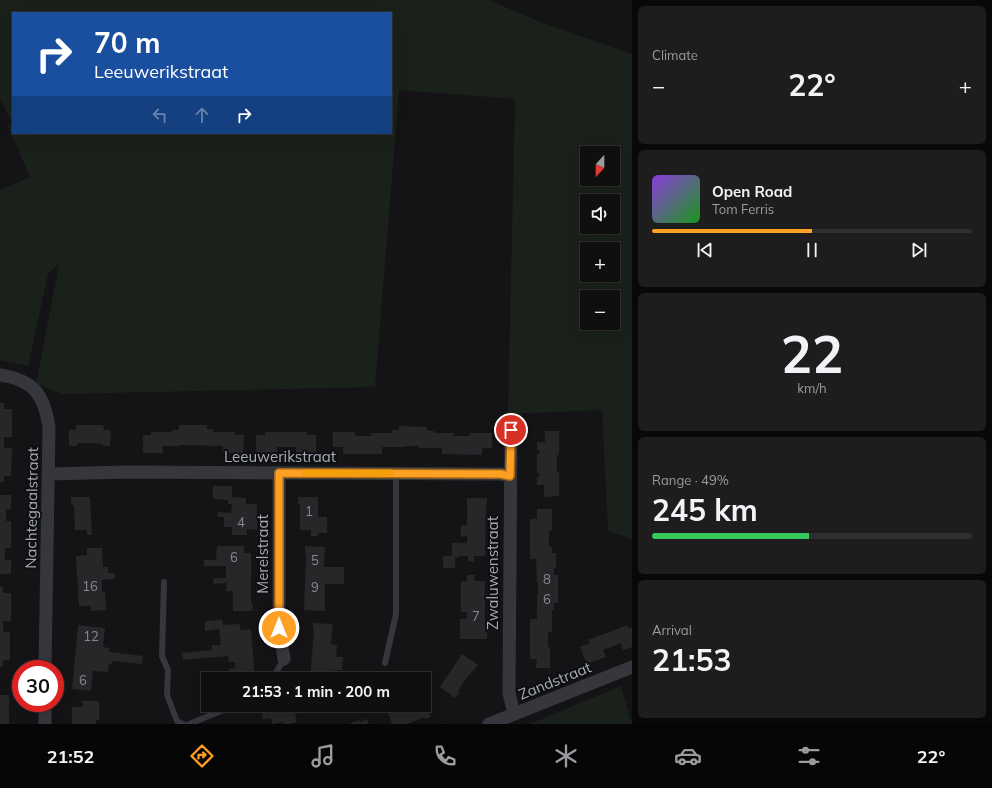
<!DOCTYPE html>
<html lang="en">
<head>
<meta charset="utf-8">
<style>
	:root { --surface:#0f0f10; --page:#1d1d1e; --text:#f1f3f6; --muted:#9b9c9f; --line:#2f2f30; --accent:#fea024 }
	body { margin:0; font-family:Mulish,sans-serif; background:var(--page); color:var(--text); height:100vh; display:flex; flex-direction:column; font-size:15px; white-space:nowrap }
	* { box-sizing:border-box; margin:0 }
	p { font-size:13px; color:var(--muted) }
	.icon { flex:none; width:22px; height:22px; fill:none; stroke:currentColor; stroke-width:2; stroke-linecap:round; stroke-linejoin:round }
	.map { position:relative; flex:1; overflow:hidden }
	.side { display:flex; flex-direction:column; gap:6px; padding:6px; background:#080809; width:360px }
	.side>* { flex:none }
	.hud { position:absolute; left:12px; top:12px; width:380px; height:122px; border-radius:0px; box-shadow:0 4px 16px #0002,0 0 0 1px var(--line); background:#1a4fa0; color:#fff; overflow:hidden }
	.needle { width:26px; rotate:201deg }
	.tools { position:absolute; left:580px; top:146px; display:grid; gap:8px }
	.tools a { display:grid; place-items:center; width:40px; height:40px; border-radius:0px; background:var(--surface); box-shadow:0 4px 16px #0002,0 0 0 1px var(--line); font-size:20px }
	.speed { position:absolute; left:12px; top:660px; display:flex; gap:8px; font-size:20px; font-weight:700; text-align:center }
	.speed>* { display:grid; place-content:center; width:52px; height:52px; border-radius:50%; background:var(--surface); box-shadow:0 4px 16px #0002,0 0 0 1px var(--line); line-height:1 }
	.speed .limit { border:6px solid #d22; background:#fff; color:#111 }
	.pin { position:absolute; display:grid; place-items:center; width:34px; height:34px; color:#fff; margin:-17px; border:2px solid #fff; border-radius:50%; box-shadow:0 1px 4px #0007 }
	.me { position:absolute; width:44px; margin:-22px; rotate:0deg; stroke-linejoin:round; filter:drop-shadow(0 0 3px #0008) }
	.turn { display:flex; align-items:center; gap:14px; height:84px; padding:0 16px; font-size:18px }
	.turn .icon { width:52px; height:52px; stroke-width:2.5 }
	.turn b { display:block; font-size:28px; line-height:34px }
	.lanes { display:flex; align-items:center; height:38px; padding:0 16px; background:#0003; justify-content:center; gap:20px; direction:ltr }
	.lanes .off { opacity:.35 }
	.big { font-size:30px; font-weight:700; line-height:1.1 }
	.side .widget { flex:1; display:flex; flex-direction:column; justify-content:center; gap:6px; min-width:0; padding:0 14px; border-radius:6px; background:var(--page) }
	.side .dial { align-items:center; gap:0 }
	.dial b { font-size:52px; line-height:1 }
	.song { display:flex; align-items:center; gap:12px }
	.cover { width:48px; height:48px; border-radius:6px; background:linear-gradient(135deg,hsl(270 70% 55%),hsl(120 70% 35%)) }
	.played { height:4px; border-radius:2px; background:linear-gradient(90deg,var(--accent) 50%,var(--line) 50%) }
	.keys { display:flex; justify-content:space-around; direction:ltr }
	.heat { display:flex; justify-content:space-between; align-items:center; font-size:22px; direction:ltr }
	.charge { height:6px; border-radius:3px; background:linear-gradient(90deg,#34c759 49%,var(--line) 0) }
	.trip { position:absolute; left:201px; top:672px; width:230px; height:40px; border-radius:0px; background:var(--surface); box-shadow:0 4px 16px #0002,0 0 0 1px var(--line); font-weight:700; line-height:40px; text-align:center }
	.dock { display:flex; height:64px; justify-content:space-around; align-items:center; background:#060606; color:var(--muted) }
	.dock .icon { width:28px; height:28px }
	.dock .active { color:var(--accent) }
	.dock b { font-size:18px; color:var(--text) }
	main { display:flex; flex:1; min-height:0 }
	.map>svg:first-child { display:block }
	.green { fill:#1a211a; fill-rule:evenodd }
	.building { fill:#27272a }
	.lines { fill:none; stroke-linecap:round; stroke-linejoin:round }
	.service { stroke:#35373c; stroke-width:6 }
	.minor { stroke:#35373c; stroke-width:13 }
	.route-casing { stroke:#a56817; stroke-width:10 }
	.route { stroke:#fea024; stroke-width:7 }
	.slow { stroke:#f59e0b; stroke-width:7 }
	.labels { text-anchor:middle; stroke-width:4; stroke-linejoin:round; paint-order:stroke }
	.number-label { font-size:13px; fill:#858a93 }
	.street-label { font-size:15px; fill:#a5acb7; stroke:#0f0f11 }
</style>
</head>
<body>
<main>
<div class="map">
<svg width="632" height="724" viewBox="0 0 632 724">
	<rect width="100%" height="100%" fill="#141416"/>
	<path class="green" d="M0,0H489L540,22L632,54V539L608,531L602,410L508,414L515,99L399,90L375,387L63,394L36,384L59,264L48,274L28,366L0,360V190L30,177L8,126L12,124L0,98ZM13,13H391V133H13ZM587,153H613V179H587ZM587,201H613V227H587ZM587,249H613V275H587ZM587,297H613V323H587Z
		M621,686L632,724H530Z"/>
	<path class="building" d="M0,403H4V409H12V437H4V448H12L11,476H4V482H0Z
		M76,425H103L104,430H111L110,446H103V444L90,443H77V446H69V430H76Z
		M179,425H207V429H213V432H235V435H244L243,453H223V446L180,445V446H163V453H143V435H151V432H172V430H179Z
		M399,426L427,427V430L434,431V433H454V436H470V433H492V448H482V455L442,454V448H419V446H406V447H382V454H343V447H333V432H355V436H371V433H392V430H399Z
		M545,431H559V455H557V472H559V496L544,497V485H537V477H539V473H537V454H539L540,450H537V442H545Z
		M265,432H307V435H316V454H296V447H277V454H256V435H265Z
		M213,486H232V497L246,498V504H257V530L247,529V535H232V527H224V517H218V512L231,513L232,504H228V500L213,499Z
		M0,495H11V509H6V521H11V548H5V560H11V574H0Z
		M71,497H90L92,535H87V530H75L74,505H71Z
		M298,497H318V517H327V533H318V536H311V530H300V504H298Z
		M467,498H487V505H486L485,556H474V562L468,561V556H459V557L455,558V568H443V556H452V543H467V536L461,537V525H467Z
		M537,509H552V531H549V547H552V553H556V568H554V575H558V603H554V610H552V632H548V647H550V668H536L537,659H530V619H537V595H538V582H537L536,559H530V519H537Z
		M217,546H244V553H251V604H253L252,611H233V591H226L227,583L213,584L214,578H226V566H204V560H216Z
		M305,546L325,547L324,567H344V584H325V611L304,610L306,554H305Z
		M87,548H102L103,567H108V573H115V579L102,580V592L105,591L106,610L91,611V606H79L76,556L87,555Z
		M467,575H475L474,581H485V632H487V639H460V619H467V612H461V581H467Z
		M0,587H3V593H11V621H3V632H10V660H3V666H0Z
		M222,620L223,625L240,624V630L251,629L255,679H230L229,669L235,668V662H229L228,656L183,660L182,653L212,650V645H221L219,629L205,631V621Z
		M313,623L333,624L331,644L337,645L336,657H343L342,670H335L334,679H310L314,630H313Z
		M78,625L105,628L103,647L109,648V652L143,656L142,664L113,661L112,664H109L108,672L93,671L91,691L72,689Z
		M627,625L628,628L632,627V647L623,650L621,643L603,650L606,657L587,664L580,647L590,643L588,640Z
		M462,654L478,665L465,680L458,691L460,692L455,698L440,687Z
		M0,695H9V724H0Z
		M424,698L431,717L425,719L424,717L407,724H392L388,712L406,705H424Z
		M82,701H99V720H96V724H72V707H83Z
		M259,705H300L302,712L295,714L297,722L287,724H285L284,722L272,724L271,718L263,720Z
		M367,719L369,724H349L359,720L360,722Z"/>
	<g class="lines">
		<path class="service" d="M164,582L162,656L168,670L167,695L177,721L183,724
			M385,663L396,614V473
			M272,679L284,659
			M189,724L236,705"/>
		<path class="minor" d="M0,375C34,380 44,395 49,427L45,669
			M511,430L509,693L514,714
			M279,473V628L284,659
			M49,474L127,472L489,474H501L510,476
			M45,724V703
			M489,724L632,667"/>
	</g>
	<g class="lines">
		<g class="route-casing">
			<path id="route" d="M279,628V473L501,474L510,476L511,430"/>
		</g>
		<use href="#route" class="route"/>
		<path class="slow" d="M305,473H391"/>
	</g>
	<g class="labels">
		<g class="number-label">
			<text x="309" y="516">1</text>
			<text x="241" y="527">4</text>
			<text x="234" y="562">6</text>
			<text x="315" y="565">5</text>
			<text x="547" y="584">8</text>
			<text x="90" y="591">16</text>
			<text x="315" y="592">9</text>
			<text x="547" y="604">6</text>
			<text x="476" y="621">7</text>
			<text x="91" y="641">12</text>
			<text x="83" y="685">6</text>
		</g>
		<g class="street-label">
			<text x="280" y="462">Leeuwerikstraat</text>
			<text transform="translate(32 508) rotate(-89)" y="5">Nachtegaalstraat</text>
			<text transform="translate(263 554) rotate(-90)" y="5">Merelstraat</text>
			<text transform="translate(493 573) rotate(-90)" y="5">Zwaluwenstraat</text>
			<text transform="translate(555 681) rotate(-22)" y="5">Zandstraat</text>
		</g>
	</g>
</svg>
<div class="tools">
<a><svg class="needle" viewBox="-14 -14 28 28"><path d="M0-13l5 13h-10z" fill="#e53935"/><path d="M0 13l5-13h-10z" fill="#9b9c9f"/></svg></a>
<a><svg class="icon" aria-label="sound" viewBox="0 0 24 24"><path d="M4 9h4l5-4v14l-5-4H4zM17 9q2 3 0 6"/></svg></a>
<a>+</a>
<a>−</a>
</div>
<div class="speed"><div class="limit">30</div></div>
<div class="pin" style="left:511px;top:430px;background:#d93025"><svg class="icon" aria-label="arrive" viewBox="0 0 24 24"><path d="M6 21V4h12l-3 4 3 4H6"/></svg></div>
<svg class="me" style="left:279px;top:628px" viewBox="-20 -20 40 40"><circle r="17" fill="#fea024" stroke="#fff" stroke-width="3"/><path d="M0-11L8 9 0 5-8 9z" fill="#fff"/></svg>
<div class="trip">21:53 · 1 min · 200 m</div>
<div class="hud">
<div class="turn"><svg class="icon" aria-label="right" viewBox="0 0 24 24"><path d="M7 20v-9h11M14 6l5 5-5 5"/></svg><div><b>70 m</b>Leeuwerikstraat</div></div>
<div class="lanes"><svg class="icon off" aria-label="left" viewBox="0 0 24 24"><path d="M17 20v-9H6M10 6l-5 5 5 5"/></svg><svg class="icon off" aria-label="ahead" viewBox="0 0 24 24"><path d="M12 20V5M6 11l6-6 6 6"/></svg><svg class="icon" aria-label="right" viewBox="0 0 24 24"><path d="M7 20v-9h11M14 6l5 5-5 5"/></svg></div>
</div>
</div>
<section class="side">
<div class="widget"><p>Climate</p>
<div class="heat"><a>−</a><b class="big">22°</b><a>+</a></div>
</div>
<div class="widget">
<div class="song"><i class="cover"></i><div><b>Open Road</b><p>Tom Ferris</p></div></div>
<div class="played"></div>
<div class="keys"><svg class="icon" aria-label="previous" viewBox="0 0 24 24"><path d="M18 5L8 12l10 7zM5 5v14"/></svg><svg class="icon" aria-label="pause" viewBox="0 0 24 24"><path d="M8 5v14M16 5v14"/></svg><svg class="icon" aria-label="next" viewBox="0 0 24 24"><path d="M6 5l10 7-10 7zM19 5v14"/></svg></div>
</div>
<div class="widget dial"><b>22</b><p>km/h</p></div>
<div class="widget"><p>Range · 49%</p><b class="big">245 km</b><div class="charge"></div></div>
<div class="widget"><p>Arrival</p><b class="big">21:53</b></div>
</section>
</main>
<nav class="dock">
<b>21:52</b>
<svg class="icon active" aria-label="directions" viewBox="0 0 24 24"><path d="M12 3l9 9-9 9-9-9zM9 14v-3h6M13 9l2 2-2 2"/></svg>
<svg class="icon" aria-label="music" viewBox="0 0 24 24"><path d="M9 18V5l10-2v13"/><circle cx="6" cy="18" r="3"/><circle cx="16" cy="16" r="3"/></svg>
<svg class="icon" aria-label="phone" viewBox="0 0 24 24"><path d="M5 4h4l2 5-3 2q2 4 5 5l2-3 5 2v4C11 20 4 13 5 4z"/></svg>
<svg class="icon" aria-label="climate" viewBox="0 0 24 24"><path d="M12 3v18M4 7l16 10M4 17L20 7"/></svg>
<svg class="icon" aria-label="car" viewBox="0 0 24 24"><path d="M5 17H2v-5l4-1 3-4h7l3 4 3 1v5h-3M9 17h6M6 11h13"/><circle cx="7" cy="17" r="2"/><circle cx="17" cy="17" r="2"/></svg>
<svg class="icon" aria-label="filters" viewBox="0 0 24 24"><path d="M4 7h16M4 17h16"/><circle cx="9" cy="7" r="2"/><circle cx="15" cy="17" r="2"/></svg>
<b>22°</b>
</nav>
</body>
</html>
